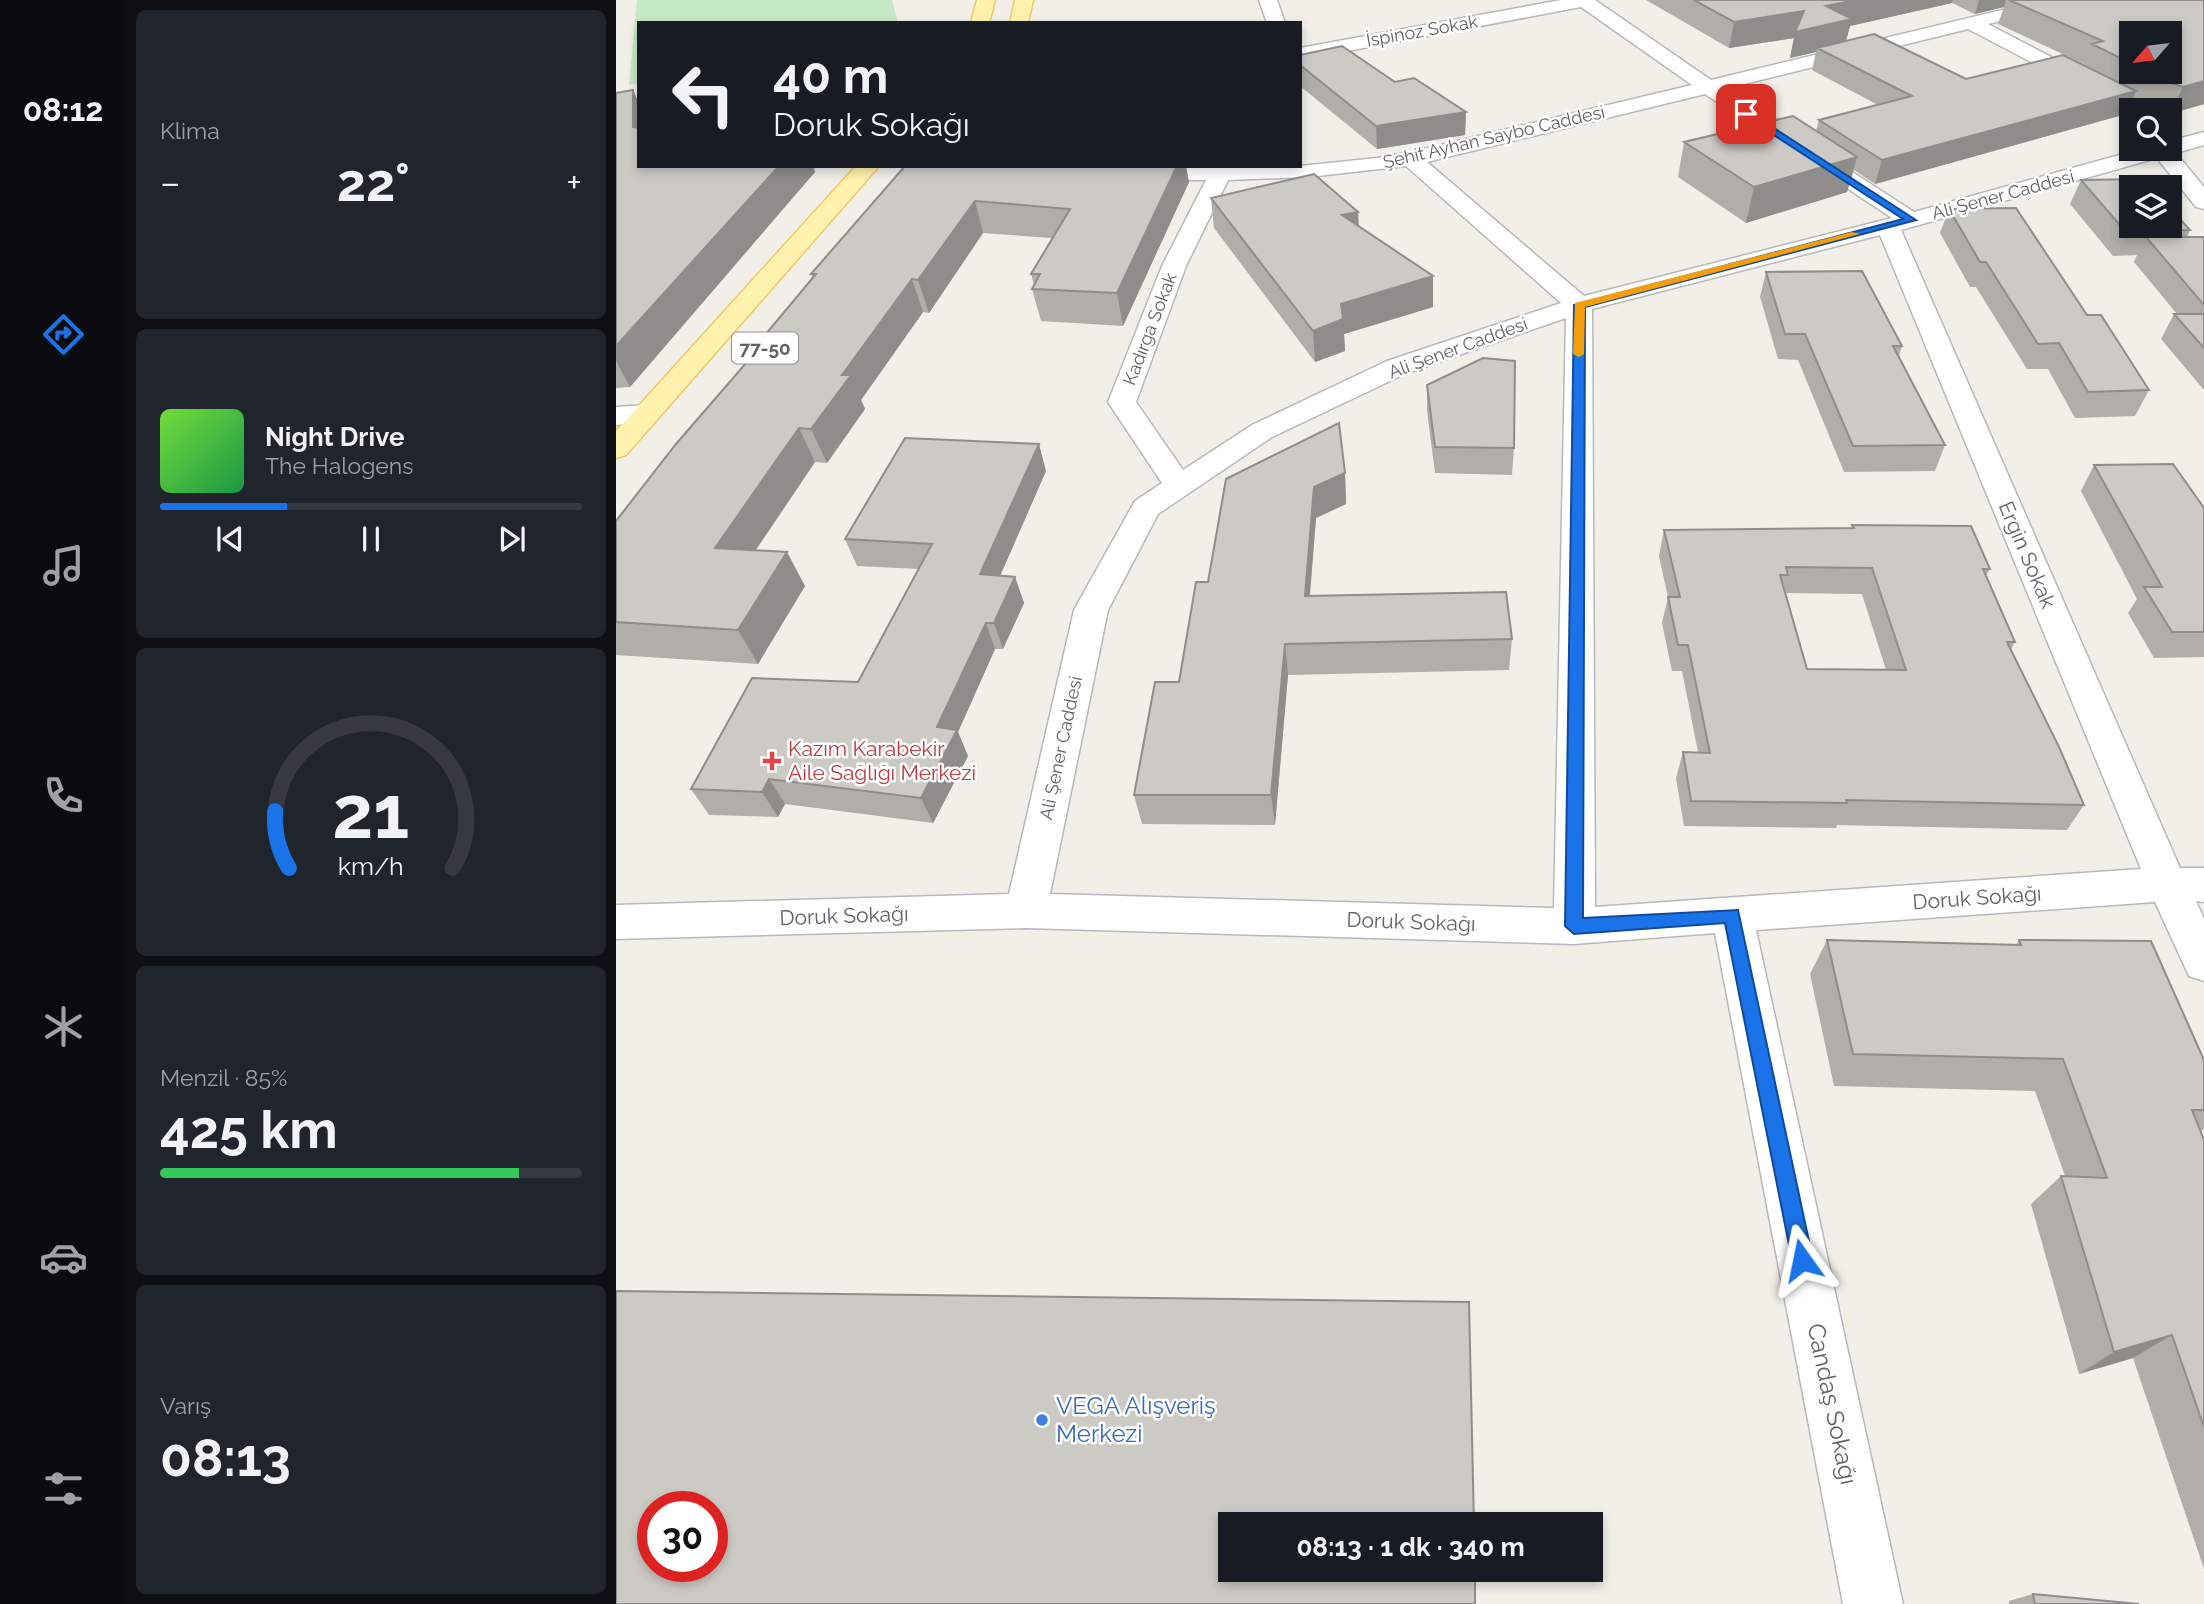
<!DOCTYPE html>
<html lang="tr">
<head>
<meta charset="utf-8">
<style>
	:root { --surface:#171b24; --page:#20242c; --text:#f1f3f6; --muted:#9ea1a6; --line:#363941; --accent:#1a73e8 }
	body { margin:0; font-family:Raleway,sans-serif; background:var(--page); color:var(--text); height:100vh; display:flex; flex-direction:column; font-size:26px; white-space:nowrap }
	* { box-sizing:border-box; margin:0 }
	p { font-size:23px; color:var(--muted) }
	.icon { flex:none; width:38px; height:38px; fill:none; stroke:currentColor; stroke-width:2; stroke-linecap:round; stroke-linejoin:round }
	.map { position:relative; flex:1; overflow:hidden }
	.panel { display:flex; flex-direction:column; gap:10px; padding:10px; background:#0d0f14; width:490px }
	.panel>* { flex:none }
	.top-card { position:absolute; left:21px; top:21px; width:665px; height:147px; border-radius:0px; box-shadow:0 4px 10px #0003; background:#171b24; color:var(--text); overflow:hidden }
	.needle { width:46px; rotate:242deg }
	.tools { position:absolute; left:1503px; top:21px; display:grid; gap:14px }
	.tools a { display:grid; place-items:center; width:63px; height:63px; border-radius:0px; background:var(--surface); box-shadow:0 4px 10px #0003; font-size:35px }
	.speed { position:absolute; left:21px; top:1491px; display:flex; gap:14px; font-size:35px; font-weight:700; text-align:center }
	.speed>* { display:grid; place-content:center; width:91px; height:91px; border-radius:50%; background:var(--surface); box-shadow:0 4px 10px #0003; line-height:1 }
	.speed .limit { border:10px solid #d22; background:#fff; color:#111 }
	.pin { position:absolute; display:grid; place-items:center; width:60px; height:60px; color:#fff; margin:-30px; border-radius:14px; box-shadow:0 4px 10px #0006 }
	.me { position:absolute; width:77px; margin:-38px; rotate:348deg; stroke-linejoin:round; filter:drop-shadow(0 0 5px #0008) }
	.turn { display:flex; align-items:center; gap:24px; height:147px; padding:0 21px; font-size:32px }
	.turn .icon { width:91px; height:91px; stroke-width:2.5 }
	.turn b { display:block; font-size:49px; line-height:60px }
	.big { font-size:52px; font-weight:700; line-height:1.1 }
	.panel .tile { flex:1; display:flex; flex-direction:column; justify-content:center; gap:10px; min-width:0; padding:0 24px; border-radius:10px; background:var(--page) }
	.panel .dial { align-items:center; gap:0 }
	.dial svg { height:182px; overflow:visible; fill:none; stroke:var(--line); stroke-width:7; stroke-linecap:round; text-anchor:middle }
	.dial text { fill:var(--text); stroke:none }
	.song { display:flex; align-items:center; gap:21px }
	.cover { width:84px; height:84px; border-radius:10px; background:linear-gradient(135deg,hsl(100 70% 55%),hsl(140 70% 35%)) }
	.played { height:7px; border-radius:4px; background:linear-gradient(90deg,var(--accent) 30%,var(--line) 30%) }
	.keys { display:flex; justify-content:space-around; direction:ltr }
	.heat { display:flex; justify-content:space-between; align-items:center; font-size:38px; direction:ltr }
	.charge { height:10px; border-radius:5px; background:linear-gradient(90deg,#34c759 85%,var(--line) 0) }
	.trip { position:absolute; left:602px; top:1512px; width:385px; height:70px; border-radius:0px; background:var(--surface); box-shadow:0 4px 10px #0003; font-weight:700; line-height:70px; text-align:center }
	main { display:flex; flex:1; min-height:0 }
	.dock { display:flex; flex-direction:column; width:126px; justify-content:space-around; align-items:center; background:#090b0e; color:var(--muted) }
	.dock .icon { width:49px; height:49px }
	.dock .on { color:var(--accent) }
	.dock b { font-size:32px; color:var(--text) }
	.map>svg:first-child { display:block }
	.green { fill:#c5e8c5 }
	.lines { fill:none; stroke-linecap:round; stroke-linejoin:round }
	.minor-casing { stroke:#b5b8bc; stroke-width:3 }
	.primary-casing { stroke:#f2c960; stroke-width:3 }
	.minor { fill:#fff; fill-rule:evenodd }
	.primary { fill:#fff2af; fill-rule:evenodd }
	.wall { fill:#afaea9; fill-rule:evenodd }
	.shaded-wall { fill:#8f8d8a }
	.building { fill:#cccac5; stroke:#8f8d8a; stroke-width:2; fill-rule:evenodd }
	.route { fill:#1a73e8; stroke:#114b97; stroke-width:2 }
	.slow { fill:#f59e0b }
	.health-dot { fill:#e0444e; stroke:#fff; stroke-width:2.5 }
	.shop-dot { fill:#3f7fe0; stroke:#fff; stroke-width:2.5 }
	.labels { text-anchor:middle; stroke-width:5; stroke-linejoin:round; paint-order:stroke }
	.far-street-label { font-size:18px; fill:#5f6368; stroke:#fff }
	.shield { fill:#fff; stroke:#8f9295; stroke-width:2 }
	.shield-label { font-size:19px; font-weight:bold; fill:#5f6368 }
	.street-label { font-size:21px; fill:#5f6368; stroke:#fff }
	.health-label { font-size:21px; fill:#be3a42; stroke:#fff; text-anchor:start }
	.near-street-label { font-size:24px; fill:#5f6368; stroke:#fff }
	.near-shop-label { font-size:24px; fill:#366cbe; stroke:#fff; text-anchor:start }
</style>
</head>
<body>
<main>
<nav class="dock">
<b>08:12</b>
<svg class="icon on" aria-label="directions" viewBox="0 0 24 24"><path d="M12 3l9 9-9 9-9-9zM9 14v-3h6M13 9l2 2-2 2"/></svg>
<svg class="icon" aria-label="music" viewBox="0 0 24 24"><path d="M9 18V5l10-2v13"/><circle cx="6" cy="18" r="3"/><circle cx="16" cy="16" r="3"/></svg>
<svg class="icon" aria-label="phone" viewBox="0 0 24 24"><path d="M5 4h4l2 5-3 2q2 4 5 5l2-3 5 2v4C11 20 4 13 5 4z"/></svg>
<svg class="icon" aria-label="climate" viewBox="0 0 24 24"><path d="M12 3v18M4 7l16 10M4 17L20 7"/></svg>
<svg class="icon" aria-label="car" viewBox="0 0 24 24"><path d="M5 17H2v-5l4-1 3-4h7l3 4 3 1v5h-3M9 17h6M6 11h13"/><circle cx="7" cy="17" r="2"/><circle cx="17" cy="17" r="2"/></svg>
<svg class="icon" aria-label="filters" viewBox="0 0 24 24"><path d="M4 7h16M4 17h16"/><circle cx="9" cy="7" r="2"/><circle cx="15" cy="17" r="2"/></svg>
</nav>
<section class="panel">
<div class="tile"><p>Klima</p>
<div class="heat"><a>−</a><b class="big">22°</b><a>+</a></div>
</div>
<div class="tile">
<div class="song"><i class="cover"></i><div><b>Night Drive</b><p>The Halogens</p></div></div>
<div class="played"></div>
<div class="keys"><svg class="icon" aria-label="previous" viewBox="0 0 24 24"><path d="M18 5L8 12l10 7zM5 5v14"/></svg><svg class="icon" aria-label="pause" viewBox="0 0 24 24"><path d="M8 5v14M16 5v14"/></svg><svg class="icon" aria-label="next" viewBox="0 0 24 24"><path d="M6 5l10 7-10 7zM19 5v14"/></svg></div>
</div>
<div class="tile dial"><svg viewBox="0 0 100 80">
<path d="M14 69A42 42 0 1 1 86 69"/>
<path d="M14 69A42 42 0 0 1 8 44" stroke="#1a73e8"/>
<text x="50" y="56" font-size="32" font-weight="700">21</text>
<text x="50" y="72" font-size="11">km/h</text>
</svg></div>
<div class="tile"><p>Menzil · 85%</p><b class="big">425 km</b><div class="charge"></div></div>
<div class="tile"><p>Varış</p><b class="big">08:13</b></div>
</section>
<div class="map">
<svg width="1588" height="1604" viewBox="0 0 1588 1604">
	<rect width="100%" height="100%" fill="#f1efe8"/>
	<path class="green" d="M21,0H276L282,23H23V83L13,85Z"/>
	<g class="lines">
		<g class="minor-casing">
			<path id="minor" d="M643,0H661L669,23H651Z
				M945,0H979L1095,80L1427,0H1458L1455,4L1372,24L1529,106L1532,110H1516L1515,114L1352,29L1108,89L1298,212L1525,149H1554V141L1588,132V145L1560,153L1588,187V209L1580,207L1541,158L1285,230L1564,868H1588V902L1580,901L1588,919V981L1573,976L1539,902L1140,930L1287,1604H1227L1099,933L958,944L410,928L0,939V905L393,894L458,610L519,501L546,483L492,402L546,266L590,180H521L510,173L521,166H684L761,158L795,152L1076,85L965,7L684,60V48ZM1089,94L1276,218L968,296L811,162ZM790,166L945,303L771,361L636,425L567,470L520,402L570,266L612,180L693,177ZM1264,235L1525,869L979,907L976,309ZM950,318L938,908L434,894L492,610L542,514L656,437L791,373Z
				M30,405L40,408L44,414L40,420L0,425V407Z"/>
		</g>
		<g class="primary-casing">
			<path id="primary" d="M361,0H379L373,23H355Z
				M399,0H417L412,23H394Z
				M240,166H263L10,455L0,458V431Z"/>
		</g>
		<use href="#minor" class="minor"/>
		<use href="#primary" class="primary"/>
	</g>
	<path class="wall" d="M1030,0H1588V104L1554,114V110H1542L1534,108L1517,98L1510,114L1259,184L1238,170L1231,192L1130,223L1062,177L1068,142L1200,131L1203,120L1262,105L1196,70L1200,52L1174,58L1178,38L1113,48ZM1336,3L1359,14L1388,7L1382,24L1468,64V65L1350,79L1230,41L1234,26ZM1516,33L1554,72H1516Z
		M684,55L779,82L850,112L849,135L761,149L684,86Z
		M17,90L23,103V166H197L199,172L14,387L0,388V93Z
		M289,166L573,182L507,326L425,321L416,289L418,285L415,274L436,238L367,233L313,313L307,312L245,400L249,409L211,463L199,462L140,550L189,586L142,664L0,655V521L141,350L139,347L197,278L195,274Z
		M1465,180L1574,230L1571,237H1588V390L1545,339L1558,314H1561L1518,262L1521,255L1497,256L1454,204Z
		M595,198L742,212L743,226L817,307L728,334L729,351L699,362L598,228Z
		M1333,209L1471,315L1533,390L1519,416L1459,418L1432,369H1411L1360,287H1354L1324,233Z
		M1150,272L1286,346L1283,356L1329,445L1319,471L1228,472L1182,360L1162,359L1144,297Z
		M811,385L898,448L896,475L819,473L811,411Z
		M1478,465L1588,508V657L1538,658L1512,613L1521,599L1465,491Z
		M430,471L384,576L399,577L408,603L387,649H379L342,732L352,756L317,823L169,804L162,817L93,815L75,789L242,682L303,569L241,566L229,539Z
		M729,473L730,504L700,518L694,596L896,639L893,670L672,675L659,825L526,824L518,795L563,682L592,582Z
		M1236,525L1374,569L1370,576L1399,642L1395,649L1468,805L1451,830L1221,825L1220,828L1068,826L1060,778L1067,752H1082L1066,671H1056L1046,623L1052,597L1043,556L1048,530L1235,528ZM1170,593L1246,594L1270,670L1191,669Z
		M1211,940L1400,945L1403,940L1588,1060V1129L1585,1131L1588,1140V1569L1517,1358L1463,1374L1415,1204L1445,1176H1449L1419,1091L1218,1086L1194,974Z
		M1417,1594L1523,1604H1393V1601Z"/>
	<path class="shaded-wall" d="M1240,0H1337L1336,3L1234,26L1229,45L1201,48L1200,52L1174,58L1178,38L1113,48L1118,22Z
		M1363,0H1390L1388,7L1359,14Z
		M1588,81V104L1554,114L1567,87Z
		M17,90L23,103V139L17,127Z
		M1520,91L1510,114L1259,184L1266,160Z
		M850,112L849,135L761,149L760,126Z
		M1241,157L1231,192L1130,223L1138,187Z
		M163,166H197L199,172L14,387L0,361V346Z
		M561,166H570L573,182L507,326L501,293Z
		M359,201L367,233L313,313L302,280Z
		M742,212L743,242L726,215Z
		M817,276V307L728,334L729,351L699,362L697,331L725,304Z
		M296,279L307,312L245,400L249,409L211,463L195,429L226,375Z
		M183,428L199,462L118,582L99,548Z
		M423,444L430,471L373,601L364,574Z
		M729,473L730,504L700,518L691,627L689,596L698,487Z
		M171,552L189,586L142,664L122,630Z
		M399,577L408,603L387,649L378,623Z
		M370,623L379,649L342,732L352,756L317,823L305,798L321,727Z
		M669,644L672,675L659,825L655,795Z
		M153,779L169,804L162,817L146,792Z
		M1556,1335L1517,1358L1463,1374L1498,1352Z"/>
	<path class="building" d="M1078,0H1240L1210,6L1236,19L1179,32L1188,11L1118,22Z
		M1393,0H1588V81L1567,87L1546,80L1529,72H1554V33H1516V64L1476,44L1487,41Z
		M1258,34L1350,79L1447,55L1520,91L1266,160L1203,120L1296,96L1201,48Z
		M726,46L779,82L798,78L850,112L760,126L684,65V55Z
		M17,90V127L23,128V166H163L0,346V93Z
		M1177,116L1241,157L1138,187L1068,142Z
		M289,166H561L501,293L416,289L424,274H415L454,209L359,201L302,280L296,279L226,375H235L195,429L183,428L99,548L171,552L122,630L0,622V521L60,444L144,347H139L200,274H195Z
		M698,174L742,212L726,215L817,276L725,304L727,319L697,331L595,198Z
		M1527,179L1534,187H1516V226H1554V208L1574,230L1509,231L1465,180Z
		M1400,208L1471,315H1485L1533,390L1472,392L1443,343L1422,344L1370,262H1364L1333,209Z
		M1530,237H1588V305Z
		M1246,271L1286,346H1277L1329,445L1237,446L1189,334H1169L1150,272Z
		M1558,314H1588V348Z
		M867,358L899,361L898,448L819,447L811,385Z
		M723,423L729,473L698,487L689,596L890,592L896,639L669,644L655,795H518L539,682H563L580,582H592L610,479Z
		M289,438L423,444L364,574L399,577L378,623H370L321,727L341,730L305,798L153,779L146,792L75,789L136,678L242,682L316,544L229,539Z
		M1557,464L1588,508V632H1556L1528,587H1546L1478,465Z
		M1236,525L1355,526L1374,569H1367L1399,642H1391L1443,747L1468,805L1230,800L1231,803L1075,801L1067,752L1094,753L1072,645H1062L1052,597H1064L1048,530L1238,528ZM1170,567L1256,568L1290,670L1191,669L1164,575H1172Z
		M1211,940L1405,945L1403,940L1535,941L1588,1060V1110H1576L1588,1140V1427L1556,1335L1498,1352L1445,1176L1491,1178L1447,1059L1237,1054Z
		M0,1291L853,1302L858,1524H614V1570H859V1604H0ZM37,1507H96V1566H37Z
		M1417,1594L1523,1604H1419Z"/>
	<path class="route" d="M1127,112H1133L1300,220L969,307L967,918L1122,910L1197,1260L1194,1267L1186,1270L1179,1267L1176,1260L1109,923L958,934L949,926L958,305L1287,219L1127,115Z"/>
	<path class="slow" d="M1236,232L1244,234L969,307L968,354L963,357L957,354L959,303Z"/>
	<path class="health-dot" d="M152.5 750.5h7v7h7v7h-7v7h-7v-7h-7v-7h7z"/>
	<circle class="shop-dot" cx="426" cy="1420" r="7"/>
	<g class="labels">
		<g class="far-street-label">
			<text transform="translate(806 31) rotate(-10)" y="6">İspinoz Sokak</text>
			<text transform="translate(878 137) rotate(-13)" y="6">Şehit Ayhan Saybo Caddesi</text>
			<text transform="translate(1387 195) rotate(-15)" y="6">Ali Şener Caddesi</text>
			<text transform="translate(534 329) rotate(-69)" y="6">Kadırga Sokak</text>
			<text transform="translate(842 348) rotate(-20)" y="6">Ali Şener Caddesi</text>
			<text transform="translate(445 748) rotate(-78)" y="6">Ali Şener Caddesi</text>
		</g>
		<rect class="shield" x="116" y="332.5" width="66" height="31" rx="5"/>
		<g class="shield-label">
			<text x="149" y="355">77-50</text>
		</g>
		<g class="street-label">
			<text transform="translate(1411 555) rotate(67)" y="7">Ergin Sokak</text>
			<text transform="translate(1361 898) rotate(-4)" y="7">Doruk Sokağı</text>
			<text transform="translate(228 916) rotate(-2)" y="7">Doruk Sokağı</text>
			<text transform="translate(795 922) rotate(2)" y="7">Doruk Sokağı</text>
		</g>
		<g class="health-label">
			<text x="172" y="756">Kazım Karabekir<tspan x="172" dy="24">Aile Sağlığı Merkezi</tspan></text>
		</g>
		<g class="near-street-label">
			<text transform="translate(1216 1404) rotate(78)" y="8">Candaş Sokağı</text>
		</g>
		<g class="near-shop-label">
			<text x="440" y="1414">VEGA Alışveriş<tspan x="440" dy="28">Merkezi</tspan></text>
		</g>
	</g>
</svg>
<div class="tools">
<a><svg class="needle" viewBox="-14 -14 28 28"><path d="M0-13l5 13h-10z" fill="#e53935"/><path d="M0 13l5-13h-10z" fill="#9ea1a6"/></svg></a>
<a><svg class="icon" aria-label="search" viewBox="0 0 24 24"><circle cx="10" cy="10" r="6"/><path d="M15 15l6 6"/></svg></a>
<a><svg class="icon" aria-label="layers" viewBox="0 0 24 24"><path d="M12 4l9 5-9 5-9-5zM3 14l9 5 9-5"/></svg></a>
</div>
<div class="speed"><div class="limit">30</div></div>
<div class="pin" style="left:1130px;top:114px;background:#d93025"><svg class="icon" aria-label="arrive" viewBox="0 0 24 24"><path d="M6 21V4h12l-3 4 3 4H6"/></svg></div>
<svg class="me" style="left:1186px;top:1260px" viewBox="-20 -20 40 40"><path d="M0-17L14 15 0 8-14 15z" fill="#1a73e8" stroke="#fff" stroke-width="4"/></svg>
<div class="trip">08:13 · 1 dk · 340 m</div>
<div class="top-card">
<div class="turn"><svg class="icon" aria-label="left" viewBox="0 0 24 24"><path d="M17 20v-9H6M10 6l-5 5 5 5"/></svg><div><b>40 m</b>Doruk Sokağı</div></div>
</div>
</div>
</main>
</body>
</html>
